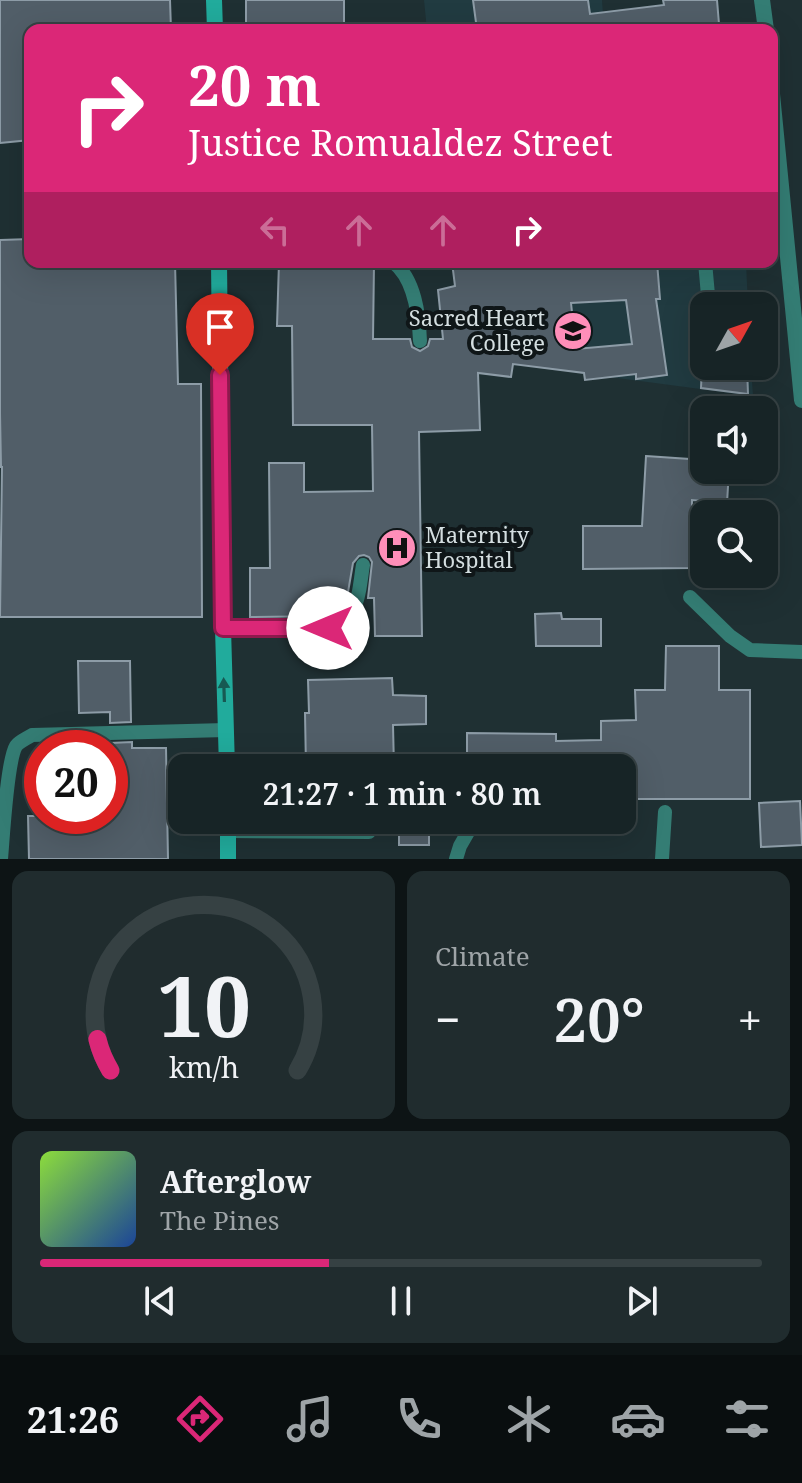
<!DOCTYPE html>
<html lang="en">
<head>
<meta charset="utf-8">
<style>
	:root { --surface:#172426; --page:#202c2e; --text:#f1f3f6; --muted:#9ea4a7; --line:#364143; --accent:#db2777 }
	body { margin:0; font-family:"Noto Serif",serif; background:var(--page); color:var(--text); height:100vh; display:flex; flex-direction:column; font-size:30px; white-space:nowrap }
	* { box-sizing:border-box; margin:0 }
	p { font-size:26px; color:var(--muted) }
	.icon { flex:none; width:44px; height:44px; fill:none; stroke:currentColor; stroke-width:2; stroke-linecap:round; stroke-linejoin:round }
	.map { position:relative; height:859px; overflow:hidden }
	.details { display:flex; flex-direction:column; gap:12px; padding:12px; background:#0d1415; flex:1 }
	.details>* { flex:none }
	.banner { position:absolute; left:24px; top:24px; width:754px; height:244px; border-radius:16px; box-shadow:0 8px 32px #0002,0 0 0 2px var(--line); background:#db2777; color:#fff; overflow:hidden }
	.needle { width:52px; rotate:50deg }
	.controls { position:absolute; left:690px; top:292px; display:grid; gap:16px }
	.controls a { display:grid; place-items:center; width:88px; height:88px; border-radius:16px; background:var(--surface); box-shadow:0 8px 32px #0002,0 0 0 2px var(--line); font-size:40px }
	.speed { position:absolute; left:24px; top:730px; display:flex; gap:16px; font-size:40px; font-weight:700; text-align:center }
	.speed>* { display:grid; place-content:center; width:104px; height:104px; border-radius:50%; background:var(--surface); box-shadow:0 8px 32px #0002,0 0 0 2px var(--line); line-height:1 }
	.speed .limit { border:12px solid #d22; background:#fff; color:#111 }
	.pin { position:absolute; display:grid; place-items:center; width:68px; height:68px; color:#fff; margin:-82px -34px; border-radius:50% 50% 50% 0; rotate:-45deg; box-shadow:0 0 8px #0007 }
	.pin .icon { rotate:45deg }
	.me { position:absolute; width:88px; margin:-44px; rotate:270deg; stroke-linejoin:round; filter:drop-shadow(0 0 6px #0008) }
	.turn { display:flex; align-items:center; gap:28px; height:168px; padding:0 32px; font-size:36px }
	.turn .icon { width:104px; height:104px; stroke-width:2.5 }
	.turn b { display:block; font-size:56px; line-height:68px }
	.lanes { display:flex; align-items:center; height:76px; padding:0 32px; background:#0003; justify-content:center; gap:40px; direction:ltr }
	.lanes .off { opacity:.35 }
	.big { font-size:60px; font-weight:600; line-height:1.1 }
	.details .tile { flex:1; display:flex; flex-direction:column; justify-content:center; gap:12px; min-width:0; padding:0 28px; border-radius:16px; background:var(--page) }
	.details .dial { align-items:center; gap:0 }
	.dial svg { height:208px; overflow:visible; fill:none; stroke:var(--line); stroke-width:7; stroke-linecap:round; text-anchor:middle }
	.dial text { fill:var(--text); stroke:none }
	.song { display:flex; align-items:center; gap:24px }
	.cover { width:96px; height:96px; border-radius:12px; background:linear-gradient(135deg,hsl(90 70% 55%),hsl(220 70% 35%)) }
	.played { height:8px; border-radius:4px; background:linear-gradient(90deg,var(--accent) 40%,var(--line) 40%) }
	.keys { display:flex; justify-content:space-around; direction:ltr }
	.heat { display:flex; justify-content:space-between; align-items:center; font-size:44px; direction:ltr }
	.details .tiles { flex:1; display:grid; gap:12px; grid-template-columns:1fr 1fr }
	.tile:last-child { grid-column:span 2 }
	.trip { position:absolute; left:168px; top:754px; width:468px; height:80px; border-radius:16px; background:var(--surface); box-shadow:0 8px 32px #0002,0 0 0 2px var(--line); font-weight:600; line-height:80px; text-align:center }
	.menu { display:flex; height:128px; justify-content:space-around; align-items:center; background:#090e0f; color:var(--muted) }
	.menu .icon { width:56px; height:56px }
	.menu .selected { color:var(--accent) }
	.menu b { font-size:36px; color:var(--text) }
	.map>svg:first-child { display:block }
	.built { fill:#213b41 }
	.building { fill:#515e68; stroke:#8d9ca7; stroke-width:2; fill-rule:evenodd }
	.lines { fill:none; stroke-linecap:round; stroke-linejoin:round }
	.lane { stroke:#347d74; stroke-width:14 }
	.street { stroke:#347d74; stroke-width:16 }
	.secondary { stroke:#21ab9c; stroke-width:16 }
	.oneway { fill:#175953 }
	.route-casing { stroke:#8e194d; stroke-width:20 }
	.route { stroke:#db2777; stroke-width:14 }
	.labels { text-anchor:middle; stroke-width:8; stroke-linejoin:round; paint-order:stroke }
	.poi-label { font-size:22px; fill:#d4dee0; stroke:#0f1618; text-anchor:end }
</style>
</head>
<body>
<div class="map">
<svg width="802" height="859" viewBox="0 0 802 859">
	<rect width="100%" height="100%" fill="#1f3033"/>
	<path class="built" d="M424,0H602L604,30H427Z
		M452,262H746L748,306H704V366H751L753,396L445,355L438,290L455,286Z"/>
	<path class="building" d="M0,0H170L171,30H30V140L0,143Z
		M246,0H344V30H246Z
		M473,0H588L590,14L664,5L663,0H717L719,24L662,30H477Z
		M30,239V262H175L178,384H201L202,617H0L2,467H1L0,413V240Z
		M279,262L374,264L373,339H410L412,347L420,351L428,346L430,339H443L438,290L455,286L452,262H657L660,299H656L667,375L636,379V374L585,380L584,373L513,364L511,377L478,373L480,430L419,432L422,636H375L374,598H368L372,562L369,557L364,555L359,556L353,563L347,598H330L331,616L250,617V568H270L269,463H304V492L373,491L372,425H293L292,326H277ZM626,300L632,344L576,349L571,303Z
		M702,366H747L748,394L701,388Z
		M646,456L704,460V470H729L727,503L692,500V568L583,569V526H642Z
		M561,613L562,619H601V646H536L535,614Z
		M666,646H719V690H750V799H636V790H622V768H467V733L556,734V741L601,740V721L636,720L635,690H665Z
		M78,661H130L131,722L110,723V712L79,713Z
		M392,678L393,695L426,696V724L393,725L394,768H306L305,713H309L308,680Z
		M132,742V748H166L168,859H29L28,816H110V743Z
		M800,801L802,845L761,847L759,803Z
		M399,820H429V845H399Z"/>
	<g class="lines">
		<path class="lane" d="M393,262C415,279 419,315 420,341
			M705,262L709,306
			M690,597L730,636L750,650L802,652
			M223,628H328C361,618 358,594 363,565
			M229,831L369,832
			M1,859C3,837 7,761 16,746C20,741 26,739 32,735L226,730
			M456,859L460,846L475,820
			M662,859L665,812"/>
		<path class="street" d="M762,0L766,30
			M772,94L802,400"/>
		<path class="secondary" d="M214,0L215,30
			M219,262L223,628L227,768
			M228,820V859"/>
	</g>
	<defs><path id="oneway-solid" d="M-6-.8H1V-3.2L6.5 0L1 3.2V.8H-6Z" transform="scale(2)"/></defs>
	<use class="oneway" href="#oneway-solid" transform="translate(224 690) rotate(-92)"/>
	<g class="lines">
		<g class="route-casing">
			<path id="route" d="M220,375L223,628H328"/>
		</g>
		<use href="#route" class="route"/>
	</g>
	<defs>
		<g id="university-disc" transform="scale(2)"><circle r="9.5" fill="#ff8eb9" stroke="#0f1618"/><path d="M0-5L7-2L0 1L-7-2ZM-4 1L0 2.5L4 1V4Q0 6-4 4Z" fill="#111"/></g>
		<g id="hospital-disc" transform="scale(2)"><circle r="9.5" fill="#ff8eb9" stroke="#0f1618"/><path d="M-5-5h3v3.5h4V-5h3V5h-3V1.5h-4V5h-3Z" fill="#111"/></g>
	</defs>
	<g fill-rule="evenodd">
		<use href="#university-disc" x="573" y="331"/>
		<use href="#hospital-disc" x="397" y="548"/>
	</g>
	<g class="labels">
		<g class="poi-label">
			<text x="545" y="326">Sacred Heart<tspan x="545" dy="25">College</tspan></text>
			<text x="425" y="543" text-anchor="start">Maternity<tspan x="425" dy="25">Hospital</tspan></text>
		</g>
	</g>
</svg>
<div class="controls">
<a><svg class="needle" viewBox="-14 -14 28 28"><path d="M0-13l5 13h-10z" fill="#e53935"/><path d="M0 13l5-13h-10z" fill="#9ea4a7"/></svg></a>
<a><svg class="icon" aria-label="sound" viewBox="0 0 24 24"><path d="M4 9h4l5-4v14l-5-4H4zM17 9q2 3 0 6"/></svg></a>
<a><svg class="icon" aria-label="search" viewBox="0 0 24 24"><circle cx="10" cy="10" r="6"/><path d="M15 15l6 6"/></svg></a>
</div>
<div class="speed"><div class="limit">20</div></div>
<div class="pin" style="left:220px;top:375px;background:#d93025"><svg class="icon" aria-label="arrive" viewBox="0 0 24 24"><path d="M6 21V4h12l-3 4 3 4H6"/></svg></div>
<svg class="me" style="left:328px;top:628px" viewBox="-20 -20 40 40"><circle r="19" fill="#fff"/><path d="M0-13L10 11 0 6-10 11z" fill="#db2777"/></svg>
<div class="trip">21:27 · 1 min · 80 m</div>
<div class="banner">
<div class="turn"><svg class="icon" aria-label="right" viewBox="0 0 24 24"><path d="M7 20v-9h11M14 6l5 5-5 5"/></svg><div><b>20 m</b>Justice Romualdez Street</div></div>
<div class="lanes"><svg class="icon off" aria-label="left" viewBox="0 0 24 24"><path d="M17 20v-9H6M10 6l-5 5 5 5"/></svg><svg class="icon off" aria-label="ahead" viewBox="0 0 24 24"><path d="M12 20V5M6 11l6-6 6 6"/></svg><svg class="icon off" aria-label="ahead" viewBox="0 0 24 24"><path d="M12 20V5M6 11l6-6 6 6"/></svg><svg class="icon" aria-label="right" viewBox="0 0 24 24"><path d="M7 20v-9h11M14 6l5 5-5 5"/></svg></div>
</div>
</div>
<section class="details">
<div class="tiles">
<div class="tile dial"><svg viewBox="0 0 100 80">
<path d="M14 69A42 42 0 1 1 86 69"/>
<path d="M14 69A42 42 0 0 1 9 57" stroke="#db2777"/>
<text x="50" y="56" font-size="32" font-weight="700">10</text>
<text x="50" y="72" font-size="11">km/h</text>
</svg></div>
<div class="tile"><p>Climate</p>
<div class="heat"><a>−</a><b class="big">20°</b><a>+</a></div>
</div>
<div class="tile">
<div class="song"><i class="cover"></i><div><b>Afterglow</b><p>The Pines</p></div></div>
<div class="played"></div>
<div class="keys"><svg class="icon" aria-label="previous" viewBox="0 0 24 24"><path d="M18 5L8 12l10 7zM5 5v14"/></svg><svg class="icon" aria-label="pause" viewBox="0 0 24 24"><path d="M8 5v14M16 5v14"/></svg><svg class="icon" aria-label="next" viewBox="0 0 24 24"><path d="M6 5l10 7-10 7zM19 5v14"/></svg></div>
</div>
</div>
</section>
<nav class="menu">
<b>21:26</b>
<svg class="icon selected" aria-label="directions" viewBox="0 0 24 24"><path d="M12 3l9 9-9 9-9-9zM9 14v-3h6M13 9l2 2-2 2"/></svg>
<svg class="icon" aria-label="music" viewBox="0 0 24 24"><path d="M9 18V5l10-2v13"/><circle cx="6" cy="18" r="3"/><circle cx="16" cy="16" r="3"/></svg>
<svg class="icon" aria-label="phone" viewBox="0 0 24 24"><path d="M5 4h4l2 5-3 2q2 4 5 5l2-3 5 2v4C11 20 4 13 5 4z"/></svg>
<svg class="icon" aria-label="climate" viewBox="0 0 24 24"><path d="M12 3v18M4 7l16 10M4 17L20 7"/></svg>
<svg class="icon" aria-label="car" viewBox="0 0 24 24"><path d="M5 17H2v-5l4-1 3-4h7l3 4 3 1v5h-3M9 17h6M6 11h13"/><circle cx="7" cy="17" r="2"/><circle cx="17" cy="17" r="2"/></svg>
<svg class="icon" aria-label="filters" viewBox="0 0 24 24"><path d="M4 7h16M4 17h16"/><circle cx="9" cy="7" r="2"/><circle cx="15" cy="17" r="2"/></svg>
</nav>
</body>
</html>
